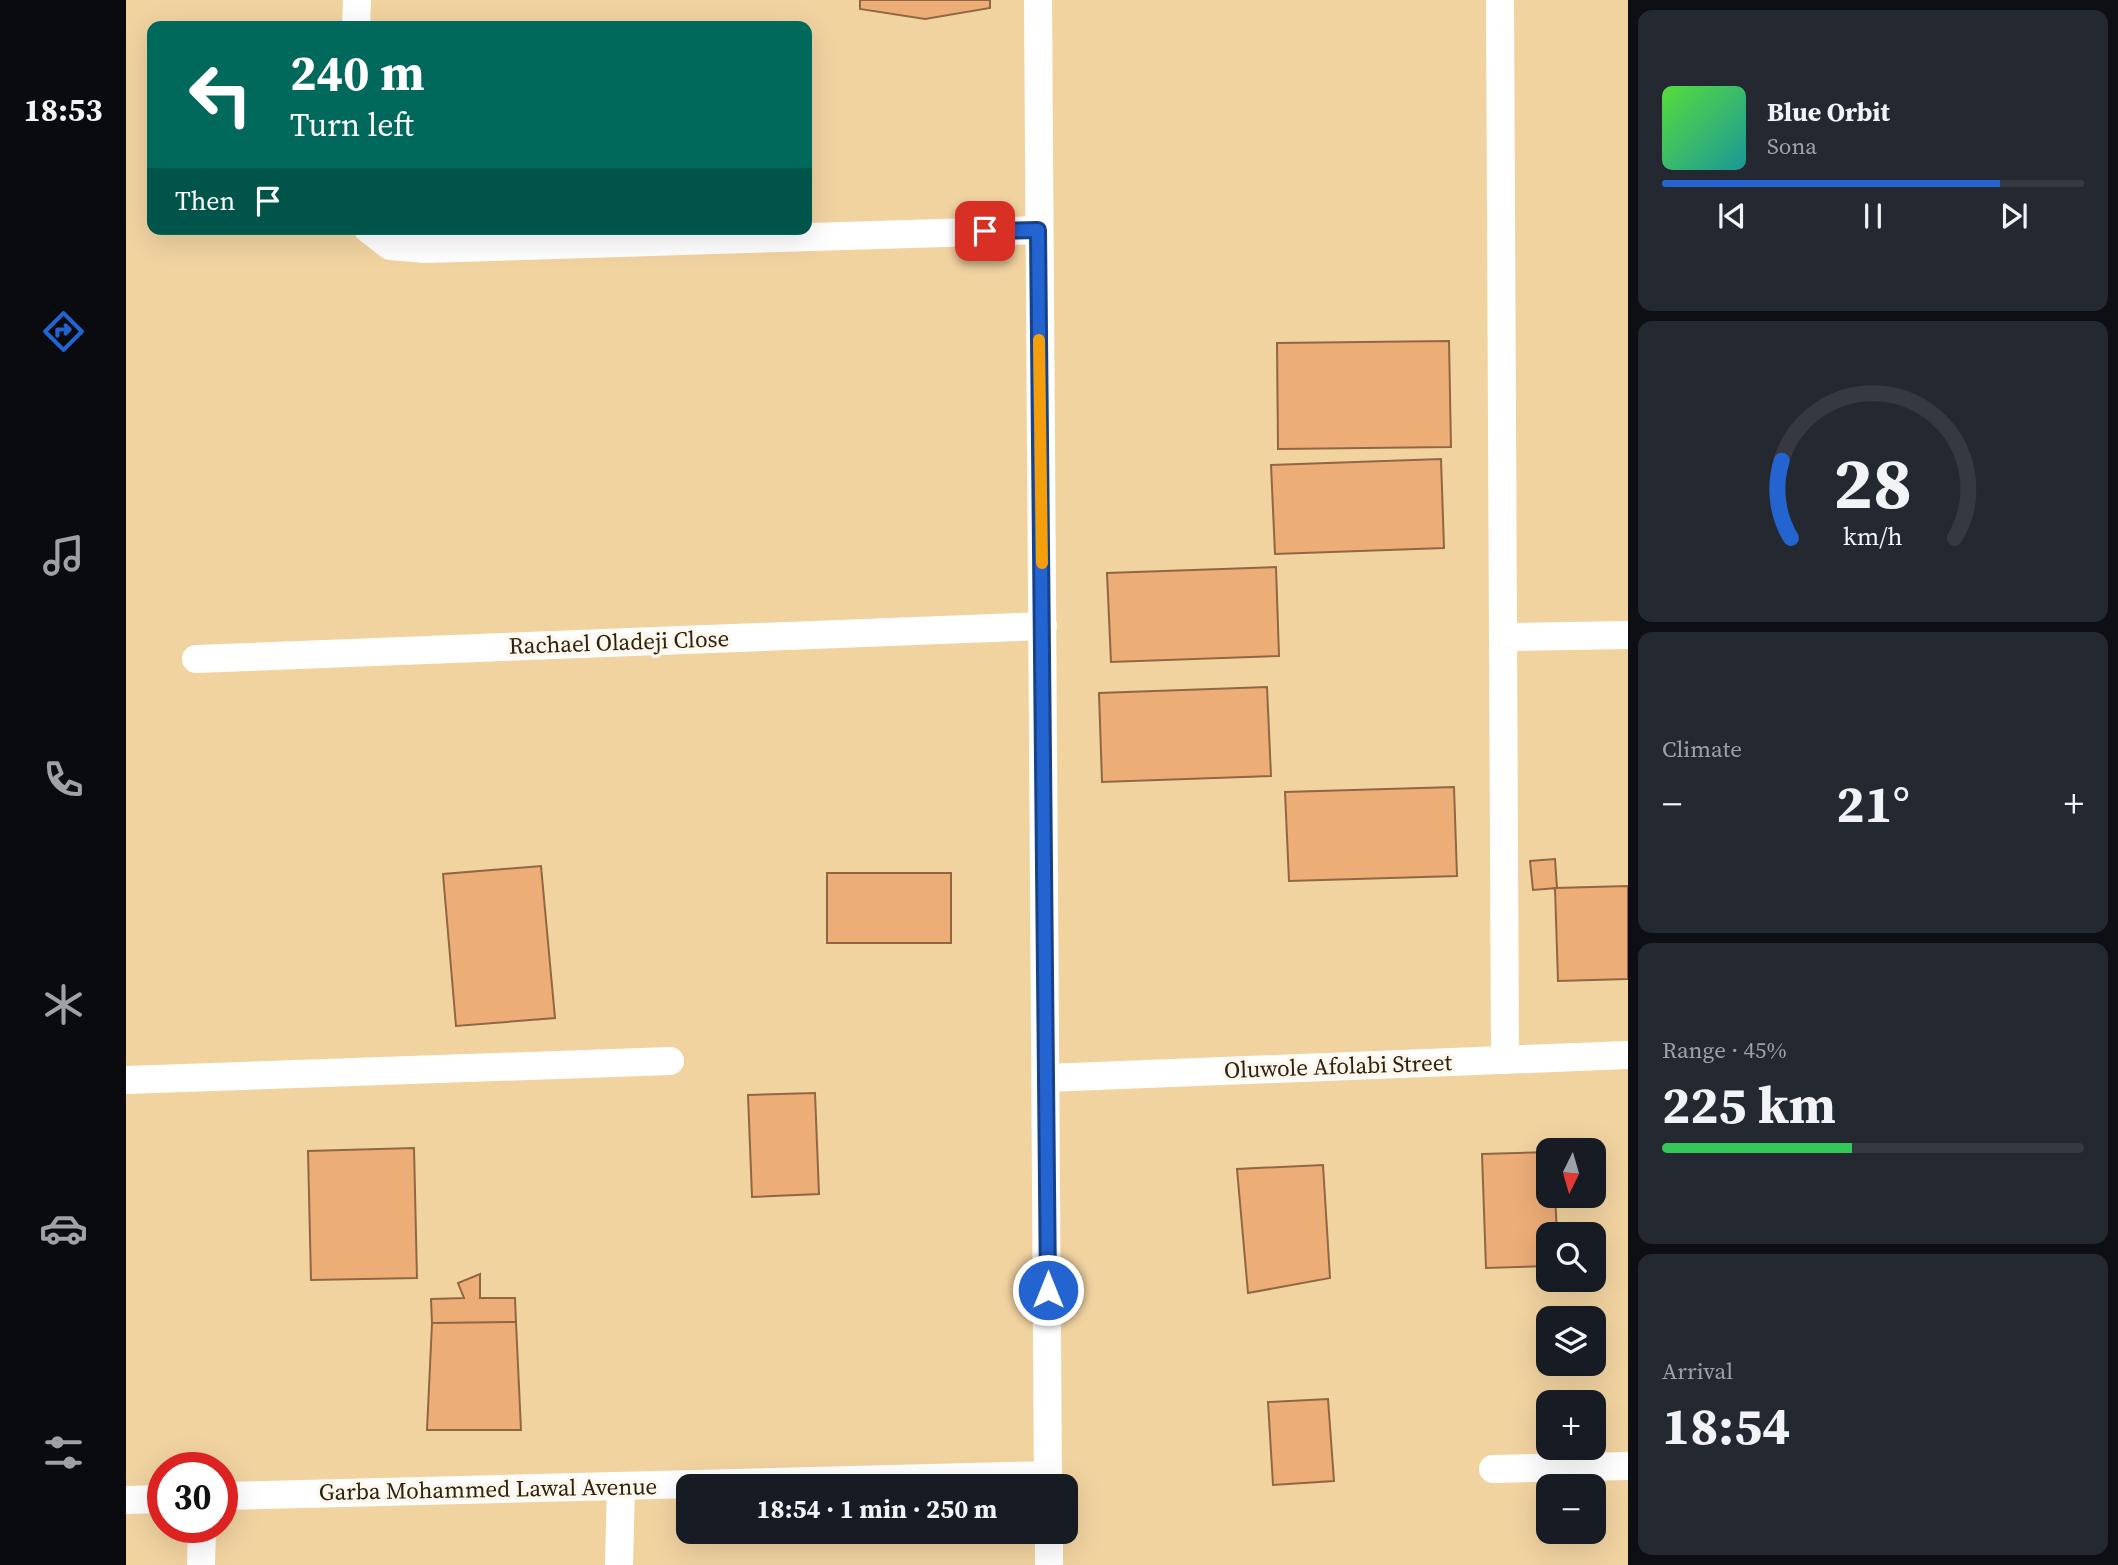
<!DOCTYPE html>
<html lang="en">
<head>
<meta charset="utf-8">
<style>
	:root { --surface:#171b24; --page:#242831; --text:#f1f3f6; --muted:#9ea1a6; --line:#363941; --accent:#2464d1 }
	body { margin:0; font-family:"Source Serif 4",serif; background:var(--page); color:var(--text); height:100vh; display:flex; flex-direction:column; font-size:26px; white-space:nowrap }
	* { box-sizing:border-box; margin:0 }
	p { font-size:23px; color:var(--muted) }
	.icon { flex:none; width:38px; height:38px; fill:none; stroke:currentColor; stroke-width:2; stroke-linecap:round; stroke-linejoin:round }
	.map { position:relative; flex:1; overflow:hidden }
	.panel { display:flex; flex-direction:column; gap:10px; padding:10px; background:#0d0f14; width:490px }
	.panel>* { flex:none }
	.top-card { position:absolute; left:21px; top:21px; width:665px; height:214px; border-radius:14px; box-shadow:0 7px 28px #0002; background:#00695c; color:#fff; overflow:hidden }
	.needle { width:46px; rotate:185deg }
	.fabs { position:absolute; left:1410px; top:1138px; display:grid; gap:14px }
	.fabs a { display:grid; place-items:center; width:70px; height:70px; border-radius:14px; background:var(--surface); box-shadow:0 7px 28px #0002; font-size:35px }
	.speed { position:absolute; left:21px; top:1452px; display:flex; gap:14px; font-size:35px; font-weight:700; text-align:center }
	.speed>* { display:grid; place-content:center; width:91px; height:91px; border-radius:50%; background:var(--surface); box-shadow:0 7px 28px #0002; line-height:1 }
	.speed .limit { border:10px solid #d22; background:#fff; color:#111 }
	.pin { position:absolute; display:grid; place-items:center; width:60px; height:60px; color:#fff; margin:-30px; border-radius:14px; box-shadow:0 4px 10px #0006 }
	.me { position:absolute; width:77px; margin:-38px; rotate:0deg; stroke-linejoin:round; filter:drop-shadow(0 0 5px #0008) }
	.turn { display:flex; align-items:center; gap:24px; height:147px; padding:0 28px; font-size:32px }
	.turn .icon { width:91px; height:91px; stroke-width:2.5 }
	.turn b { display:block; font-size:49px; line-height:60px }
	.then { display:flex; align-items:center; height:66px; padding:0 28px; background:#0003; gap:14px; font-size:26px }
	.big { font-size:52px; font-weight:700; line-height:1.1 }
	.panel .widget { flex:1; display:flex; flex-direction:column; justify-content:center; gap:10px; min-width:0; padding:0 24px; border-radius:14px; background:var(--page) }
	.panel .dial { align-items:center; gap:0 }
	.dial svg { height:182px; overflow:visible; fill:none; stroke:var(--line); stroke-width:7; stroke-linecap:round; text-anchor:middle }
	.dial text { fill:var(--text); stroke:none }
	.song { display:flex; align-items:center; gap:21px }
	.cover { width:84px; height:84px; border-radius:10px; background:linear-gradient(135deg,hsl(110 70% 55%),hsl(180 70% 35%)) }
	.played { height:7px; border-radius:4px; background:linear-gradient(90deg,var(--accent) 80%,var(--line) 80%) }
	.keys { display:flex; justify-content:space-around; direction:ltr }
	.heat { display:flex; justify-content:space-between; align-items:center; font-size:38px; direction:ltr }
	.charge { height:10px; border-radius:5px; background:linear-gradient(90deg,#34c759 45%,var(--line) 0) }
	.trip { position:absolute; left:550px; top:1474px; width:402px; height:70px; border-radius:14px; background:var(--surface); box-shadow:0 7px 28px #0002; font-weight:700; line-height:70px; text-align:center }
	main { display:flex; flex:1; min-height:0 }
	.tabs { display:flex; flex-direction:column; width:126px; justify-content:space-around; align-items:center; background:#090b0e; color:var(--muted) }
	.tabs .icon { width:49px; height:49px }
	.tabs .current { color:var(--accent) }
	.tabs b { font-size:32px; color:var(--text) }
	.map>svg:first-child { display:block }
	.building { fill:#edad77; stroke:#916743; stroke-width:2 }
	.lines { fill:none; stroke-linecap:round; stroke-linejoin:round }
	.minor { stroke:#fff; stroke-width:28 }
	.route-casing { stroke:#174188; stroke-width:18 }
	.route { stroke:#2464d1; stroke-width:12 }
	.slow { stroke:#f59e0b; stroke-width:12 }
	.labels { text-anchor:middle; stroke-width:7; stroke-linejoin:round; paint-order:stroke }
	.street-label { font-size:23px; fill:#2d220d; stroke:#fdf7ed }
</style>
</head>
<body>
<main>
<nav class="tabs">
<b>18:53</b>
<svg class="icon current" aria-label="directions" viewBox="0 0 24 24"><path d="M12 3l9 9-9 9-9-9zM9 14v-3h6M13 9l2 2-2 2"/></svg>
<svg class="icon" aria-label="music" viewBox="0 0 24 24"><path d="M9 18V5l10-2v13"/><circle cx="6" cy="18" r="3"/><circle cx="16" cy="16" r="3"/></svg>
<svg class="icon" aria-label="phone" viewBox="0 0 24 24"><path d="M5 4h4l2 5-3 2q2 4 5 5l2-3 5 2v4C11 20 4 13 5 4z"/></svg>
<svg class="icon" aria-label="climate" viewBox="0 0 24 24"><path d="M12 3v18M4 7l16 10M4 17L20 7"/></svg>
<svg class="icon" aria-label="car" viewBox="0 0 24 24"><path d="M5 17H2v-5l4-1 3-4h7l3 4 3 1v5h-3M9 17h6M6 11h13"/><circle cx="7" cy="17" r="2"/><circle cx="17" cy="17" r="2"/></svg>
<svg class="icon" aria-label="filters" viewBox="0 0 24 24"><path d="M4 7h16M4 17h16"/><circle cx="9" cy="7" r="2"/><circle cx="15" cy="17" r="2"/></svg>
</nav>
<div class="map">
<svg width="1502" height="1565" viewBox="0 0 1502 1565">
	<rect width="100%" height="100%" fill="#f1d3a0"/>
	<path class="building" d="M734,0H864V8L799,19L734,9Z
		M1323,341L1325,447L1152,449L1151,343Z
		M1315,459L1318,548L1149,554L1145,465Z
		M1150,567L1153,656L985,662L981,573Z
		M1141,687L1145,776L976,782L973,693Z
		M1328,787L1331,876L1163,881L1159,792Z
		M1429,859L1431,888L1407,890L1404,861Z
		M415,866L429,1018L330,1026L317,874Z
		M701,873H825V943H701Z
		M1502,886V979L1432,981L1429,888Z
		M689,1093L693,1194L626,1197L622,1095Z
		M288,1148L291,1278L185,1280L182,1151Z
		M1423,1152V1195H1429L1431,1234H1423V1266L1360,1268L1356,1154Z
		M1197,1165L1204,1278L1122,1293L1111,1169Z
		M354,1274V1298H389L390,1322L306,1323L305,1299L338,1298L332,1283Z
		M390,1322L395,1430H301L306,1323Z
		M1202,1399L1208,1481L1147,1485L1142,1402Z"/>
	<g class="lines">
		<path class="minor" d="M912,0L922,1486
			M1374,0L1379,1060
			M230,26L231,0
			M242,229L264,246L300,249L912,230
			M1377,637L1502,635
			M70,659L917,626
			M921,1078L1502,1055
			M0,1080L544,1061
			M1367,1469L1502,1466
			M96,1496L922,1475
			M0,1500L37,1499
			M923,1531V1565
			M75,1565L76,1528
			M493,1565L495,1486"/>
	</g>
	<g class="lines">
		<g class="route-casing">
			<path id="route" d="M859,231L912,230L922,1290"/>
		</g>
		<use href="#route" class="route"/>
		<path class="slow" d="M913,340L916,563"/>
	</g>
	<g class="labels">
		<g class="street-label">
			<text transform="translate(493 642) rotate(-2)" y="8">Rachael Oladeji Close</text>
			<text transform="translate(1212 1066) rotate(-2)" y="8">Oluwole Afolabi Street</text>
			<text transform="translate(362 1489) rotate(-1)" y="8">Garba Mohammed Lawal Avenue</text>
		</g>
	</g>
</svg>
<div class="fabs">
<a><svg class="needle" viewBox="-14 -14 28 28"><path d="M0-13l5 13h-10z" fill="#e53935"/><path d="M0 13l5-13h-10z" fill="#9ea1a6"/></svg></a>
<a><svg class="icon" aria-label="search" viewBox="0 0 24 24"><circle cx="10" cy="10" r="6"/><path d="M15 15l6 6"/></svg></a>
<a><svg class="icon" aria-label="layers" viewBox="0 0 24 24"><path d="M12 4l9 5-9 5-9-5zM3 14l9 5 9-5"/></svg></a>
<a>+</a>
<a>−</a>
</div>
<div class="speed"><div class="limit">30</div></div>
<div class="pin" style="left:859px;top:231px;background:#d93025"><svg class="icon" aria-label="arrive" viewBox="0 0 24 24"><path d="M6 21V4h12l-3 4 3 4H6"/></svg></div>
<svg class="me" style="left:922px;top:1290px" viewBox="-20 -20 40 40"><circle r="17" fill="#2464d1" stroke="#fff" stroke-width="3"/><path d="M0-11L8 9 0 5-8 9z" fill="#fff"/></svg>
<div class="trip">18:54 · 1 min · 250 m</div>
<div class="top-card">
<div class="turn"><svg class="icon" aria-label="left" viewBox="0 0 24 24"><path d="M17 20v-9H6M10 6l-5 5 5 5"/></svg><div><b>240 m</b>Turn left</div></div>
<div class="then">Then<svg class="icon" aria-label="arrive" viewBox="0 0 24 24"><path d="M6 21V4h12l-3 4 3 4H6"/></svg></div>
</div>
</div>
<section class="panel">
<div class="widget">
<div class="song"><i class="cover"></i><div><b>Blue Orbit</b><p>Sona</p></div></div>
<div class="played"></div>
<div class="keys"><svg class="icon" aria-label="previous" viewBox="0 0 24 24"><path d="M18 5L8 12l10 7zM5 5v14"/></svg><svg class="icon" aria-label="pause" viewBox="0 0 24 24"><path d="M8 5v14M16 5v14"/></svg><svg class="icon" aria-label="next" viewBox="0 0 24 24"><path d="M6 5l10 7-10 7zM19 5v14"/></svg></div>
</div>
<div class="widget dial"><svg viewBox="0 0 100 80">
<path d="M14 69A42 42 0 1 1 86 69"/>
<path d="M14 69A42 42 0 0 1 10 35" stroke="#2464d1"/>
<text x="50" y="56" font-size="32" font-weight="700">28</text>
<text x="50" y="72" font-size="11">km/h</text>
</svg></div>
<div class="widget"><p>Climate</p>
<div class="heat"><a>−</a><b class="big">21°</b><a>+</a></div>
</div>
<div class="widget"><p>Range · 45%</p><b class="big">225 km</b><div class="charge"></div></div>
<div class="widget"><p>Arrival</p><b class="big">18:54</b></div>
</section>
</main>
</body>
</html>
